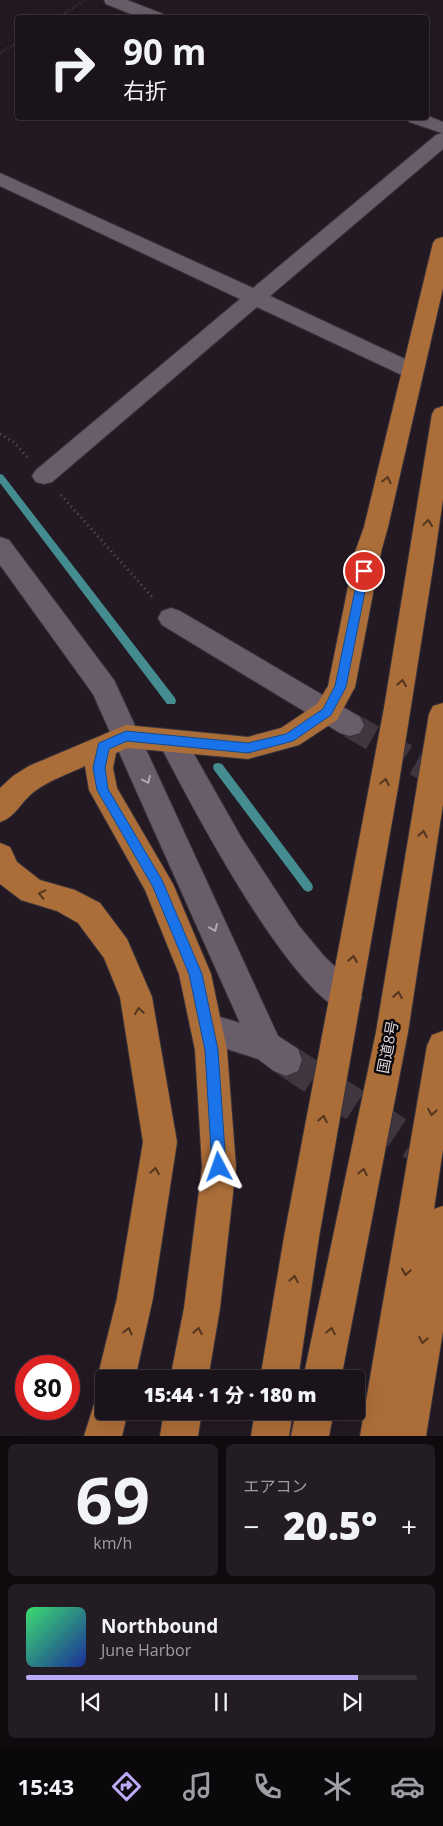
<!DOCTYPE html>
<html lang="ja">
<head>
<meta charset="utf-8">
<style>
	:root { --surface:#1a131a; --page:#231c23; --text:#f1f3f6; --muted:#9f9ea2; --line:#383239; --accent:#bcaaf6 }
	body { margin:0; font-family:"Open Sans","Noto Sans JP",sans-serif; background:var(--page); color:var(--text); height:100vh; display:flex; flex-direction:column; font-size:19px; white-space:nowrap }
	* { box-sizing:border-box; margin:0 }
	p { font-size:16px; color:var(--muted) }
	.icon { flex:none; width:28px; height:28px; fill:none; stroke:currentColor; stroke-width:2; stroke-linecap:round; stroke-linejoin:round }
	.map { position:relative; height:1436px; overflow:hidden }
	.details { display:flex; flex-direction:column; gap:8px; padding:8px; background:#0e0a0e; flex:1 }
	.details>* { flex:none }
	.banner { position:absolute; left:15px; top:15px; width:414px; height:105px; border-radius:5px; box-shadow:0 5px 20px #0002,0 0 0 1px var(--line); background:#1a131a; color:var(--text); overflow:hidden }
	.speed { position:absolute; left:15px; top:1355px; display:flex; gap:10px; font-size:25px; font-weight:700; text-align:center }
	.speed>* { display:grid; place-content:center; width:65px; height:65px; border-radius:50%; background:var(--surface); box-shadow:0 5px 20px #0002,0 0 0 1px var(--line); line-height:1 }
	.speed .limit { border:8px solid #d22; background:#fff; color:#111 }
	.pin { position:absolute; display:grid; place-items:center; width:42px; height:42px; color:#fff; margin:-21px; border:2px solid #fff; border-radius:50%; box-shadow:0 1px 5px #0007 }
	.me { position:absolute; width:55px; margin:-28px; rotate:356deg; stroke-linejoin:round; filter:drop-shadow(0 0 4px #0008) }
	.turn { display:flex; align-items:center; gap:18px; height:105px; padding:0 25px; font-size:22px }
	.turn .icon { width:65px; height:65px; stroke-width:2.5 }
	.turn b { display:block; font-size:35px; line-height:42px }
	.big { font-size:38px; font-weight:800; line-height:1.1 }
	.details .card { flex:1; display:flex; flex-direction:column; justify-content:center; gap:8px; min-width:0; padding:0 18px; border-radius:8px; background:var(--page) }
	.details .dial { align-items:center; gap:0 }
	.dial b { font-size:65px; line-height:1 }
	.song { display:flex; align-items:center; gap:15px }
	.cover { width:60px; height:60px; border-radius:8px; background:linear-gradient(135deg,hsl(140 70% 55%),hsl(230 70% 35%)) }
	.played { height:5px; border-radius:2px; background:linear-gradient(90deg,var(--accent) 85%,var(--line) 85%) }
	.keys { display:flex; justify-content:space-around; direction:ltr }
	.heat { display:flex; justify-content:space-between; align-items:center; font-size:28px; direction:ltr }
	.details .tiles { flex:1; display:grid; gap:8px; grid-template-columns:1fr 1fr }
	.card:last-child { grid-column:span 2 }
	.trip { position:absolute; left:95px; top:1370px; width:270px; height:50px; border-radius:5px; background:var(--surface); box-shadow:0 5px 20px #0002,0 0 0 1px var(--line); font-weight:800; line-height:50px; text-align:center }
	.menu { display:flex; height:80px; justify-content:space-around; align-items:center; background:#0a080a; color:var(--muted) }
	.menu .icon { width:35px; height:35px }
	.menu .active { color:var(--accent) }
	.menu b { font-size:22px; color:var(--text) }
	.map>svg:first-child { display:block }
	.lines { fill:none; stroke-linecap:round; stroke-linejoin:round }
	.stream { fill:#448c8f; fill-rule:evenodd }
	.minor-tunnel-far1 { stroke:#3f363f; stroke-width:26; stroke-dasharray:26 12; stroke-linecap:butt }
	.minor-tunnel { stroke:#3f363f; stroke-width:33; stroke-dasharray:33 17; stroke-linecap:butt }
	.minor-casing { stroke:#3a333a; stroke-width:2 }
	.trunk-casing { stroke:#3a333a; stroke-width:2 }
	.path-far1 { stroke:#5e555e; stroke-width:2.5; stroke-dasharray:0.5 2.5; stroke-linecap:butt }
	.path { stroke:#5e555e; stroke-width:3; stroke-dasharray:1 4; stroke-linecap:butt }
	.minor { fill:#695d69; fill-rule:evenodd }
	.trunk { fill:#ac6e39; fill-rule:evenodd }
	.oneway { stroke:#53351f }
	.oneway2 { stroke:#b0a7af }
	.route { fill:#1a73e8; stroke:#114b97 }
	.labels { text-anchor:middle; stroke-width:5; stroke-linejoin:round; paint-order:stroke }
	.street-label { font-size:15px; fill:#dfd8de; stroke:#0a060a }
</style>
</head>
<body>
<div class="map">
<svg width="443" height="1436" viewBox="0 0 443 1436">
	<rect width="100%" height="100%" fill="#231923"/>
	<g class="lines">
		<path class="stream" d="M0,474L3,475L175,698L176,701L175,704H167L0,483Z
			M218,763L222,764L312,884L313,887L312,890L308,892L304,890L214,770L213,767L214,764Z"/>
		<path class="minor-tunnel-far1" d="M350,725L443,778"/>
		<path class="minor-tunnel" d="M286,1060L443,1163"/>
		<g class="minor-casing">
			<path id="minor" d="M104,0H127L163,14L165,18H141L106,4Z
				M426,115L443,122V149L270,296L420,366L423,371L420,376L412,378L404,376L257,307L52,482L44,484L36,482L32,476L36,470L240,299L0,186V173L253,288L436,135L442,133L409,122L407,118H426Z
				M0,537L9,540L114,680L278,1036L298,1049L302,1060L298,1071L286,1076L274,1071L258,1059L196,1039L191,1028L196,1017L207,1013L240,1023L93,694L0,565Z
				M171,608L180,611L360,717L364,725L360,733L350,736L340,733L162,625L158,618L162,611Z
				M172,730L182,733L241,837L299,926L324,956L357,988L362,998L357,1008L346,1013C287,990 189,801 158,741L162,733Z"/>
		</g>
		<g class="trunk-casing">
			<path id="trunk" d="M443,237V288L388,527L381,552L355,687L337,720L299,745L248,759L128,748L116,753L113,768L117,788L173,884L211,974L227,1050L236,1167L220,1308L208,1379H170L184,1308L202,1167L195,1050L179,974L145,890L89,790L85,766C68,774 50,780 35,791C21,801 16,817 0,822V788L13,776L29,766L126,725L248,737L281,728L317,704L328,686L355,552L364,527L433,243L436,239Z
				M443,406V499L434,561L399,782L319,1237L298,1379H260L284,1237L384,708L432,414L435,409Z
				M443,703V804L408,1032L341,1379H303L376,1032L429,714L433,706Z
				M0,843L10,847L17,862L40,880L75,890L100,903L127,939L152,997L177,1142L153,1298L135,1379H104V1393L97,1379L117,1298L143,1142L120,997L104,958L78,923L57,911L21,900L0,884Z
				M443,1031V1149L434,1209L443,1206V1331L426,1436H360L427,1046L432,1035Z
				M104,1394V1411H128L122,1436H84L96,1398Z
				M164,1411H202L198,1436H160Z
				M255,1411H293L289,1436H251Z
				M296,1411H334L329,1436H291Z"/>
		</g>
		<path class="path-far1" d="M57,18L85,0
			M0,53L18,42"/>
		<path class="path" d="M0,434L14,442L27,457
			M61,495L154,599"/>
		<use href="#minor" class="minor"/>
		<use href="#trunk" class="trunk"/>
	</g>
	<defs><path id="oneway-chevron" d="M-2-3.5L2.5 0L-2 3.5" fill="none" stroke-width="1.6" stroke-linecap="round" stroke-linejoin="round" transform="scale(1.25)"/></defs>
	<g class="oneway">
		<use href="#oneway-chevron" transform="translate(387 480) rotate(-77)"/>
		<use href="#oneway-chevron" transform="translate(428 523) rotate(-82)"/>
		<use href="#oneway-chevron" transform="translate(402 683) rotate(-81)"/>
		<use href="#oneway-chevron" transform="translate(385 782) rotate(-79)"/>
		<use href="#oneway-chevron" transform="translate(423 834) rotate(-81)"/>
		<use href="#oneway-chevron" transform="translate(42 894) rotate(-167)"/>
		<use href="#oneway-chevron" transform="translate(353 959) rotate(-80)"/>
		<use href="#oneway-chevron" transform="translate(398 995) rotate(-81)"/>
		<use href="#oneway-chevron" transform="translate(139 1011) rotate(-99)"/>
		<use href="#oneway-chevron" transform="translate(432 1112) rotate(99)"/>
		<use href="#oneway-chevron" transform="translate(323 1119) rotate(-79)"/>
		<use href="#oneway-chevron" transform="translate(155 1171) rotate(-81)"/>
		<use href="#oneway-chevron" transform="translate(363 1172) rotate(-79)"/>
		<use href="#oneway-chevron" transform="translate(406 1272) rotate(99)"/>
		<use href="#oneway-chevron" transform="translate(294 1279) rotate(-80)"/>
		<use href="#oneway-chevron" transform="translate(128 1331) rotate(-77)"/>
		<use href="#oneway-chevron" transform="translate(198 1331) rotate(-80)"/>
		<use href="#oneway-chevron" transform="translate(331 1331) rotate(-79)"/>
		<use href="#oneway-chevron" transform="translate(423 1340) rotate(100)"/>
	</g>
	<g class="oneway2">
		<use href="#oneway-chevron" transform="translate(147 780) rotate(65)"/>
		<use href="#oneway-chevron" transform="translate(214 928) rotate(67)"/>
	</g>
	<path class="route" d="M364,567L369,571L346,687L331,715L293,741L248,753L127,741L109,749L105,768L108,789L162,880L202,974L218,1050L226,1167L224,1172L219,1174L214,1172L212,1167L205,1050L189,974L153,887L97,790L93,768L98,746L99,743L126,731L248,743L286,734L323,709L335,686L359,571Z"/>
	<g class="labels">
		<g class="street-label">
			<text transform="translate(388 1047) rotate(-79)" y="5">国道8号</text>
		</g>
	</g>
</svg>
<div class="speed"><div class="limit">80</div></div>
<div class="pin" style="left:364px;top:571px;background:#d93025"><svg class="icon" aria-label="arrive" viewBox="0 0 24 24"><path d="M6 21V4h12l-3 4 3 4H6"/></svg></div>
<svg class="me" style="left:219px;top:1167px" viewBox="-20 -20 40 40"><path d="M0-17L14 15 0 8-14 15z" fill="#1a73e8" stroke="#fff" stroke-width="4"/></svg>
<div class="trip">15:44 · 1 分 · 180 m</div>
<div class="banner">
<div class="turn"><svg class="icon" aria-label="right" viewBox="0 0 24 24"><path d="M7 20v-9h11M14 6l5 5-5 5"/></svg><div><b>90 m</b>右折</div></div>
</div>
</div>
<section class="details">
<div class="tiles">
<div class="card dial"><b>69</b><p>km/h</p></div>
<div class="card"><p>エアコン</p>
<div class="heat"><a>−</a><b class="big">20.5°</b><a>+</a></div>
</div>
<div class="card">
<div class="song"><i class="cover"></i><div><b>Northbound</b><p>June Harbor</p></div></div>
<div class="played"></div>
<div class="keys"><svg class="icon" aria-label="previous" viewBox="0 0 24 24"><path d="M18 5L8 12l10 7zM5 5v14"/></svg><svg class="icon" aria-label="pause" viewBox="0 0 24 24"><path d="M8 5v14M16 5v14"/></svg><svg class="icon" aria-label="next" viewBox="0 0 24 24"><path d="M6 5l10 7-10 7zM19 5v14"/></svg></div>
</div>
</div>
</section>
<nav class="menu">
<b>15:43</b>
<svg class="icon active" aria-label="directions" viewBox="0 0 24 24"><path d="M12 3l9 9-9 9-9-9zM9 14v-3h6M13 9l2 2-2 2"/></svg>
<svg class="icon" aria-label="music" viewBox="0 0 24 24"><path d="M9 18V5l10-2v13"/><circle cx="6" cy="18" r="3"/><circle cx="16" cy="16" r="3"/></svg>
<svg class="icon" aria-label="phone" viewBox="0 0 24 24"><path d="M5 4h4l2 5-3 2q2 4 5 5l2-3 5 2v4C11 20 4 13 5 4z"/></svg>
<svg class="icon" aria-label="climate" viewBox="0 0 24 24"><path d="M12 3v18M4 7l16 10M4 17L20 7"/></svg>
<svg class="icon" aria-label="car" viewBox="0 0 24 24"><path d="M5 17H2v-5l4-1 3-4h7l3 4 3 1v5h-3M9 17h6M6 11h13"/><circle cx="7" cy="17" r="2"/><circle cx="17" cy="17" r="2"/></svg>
</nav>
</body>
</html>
